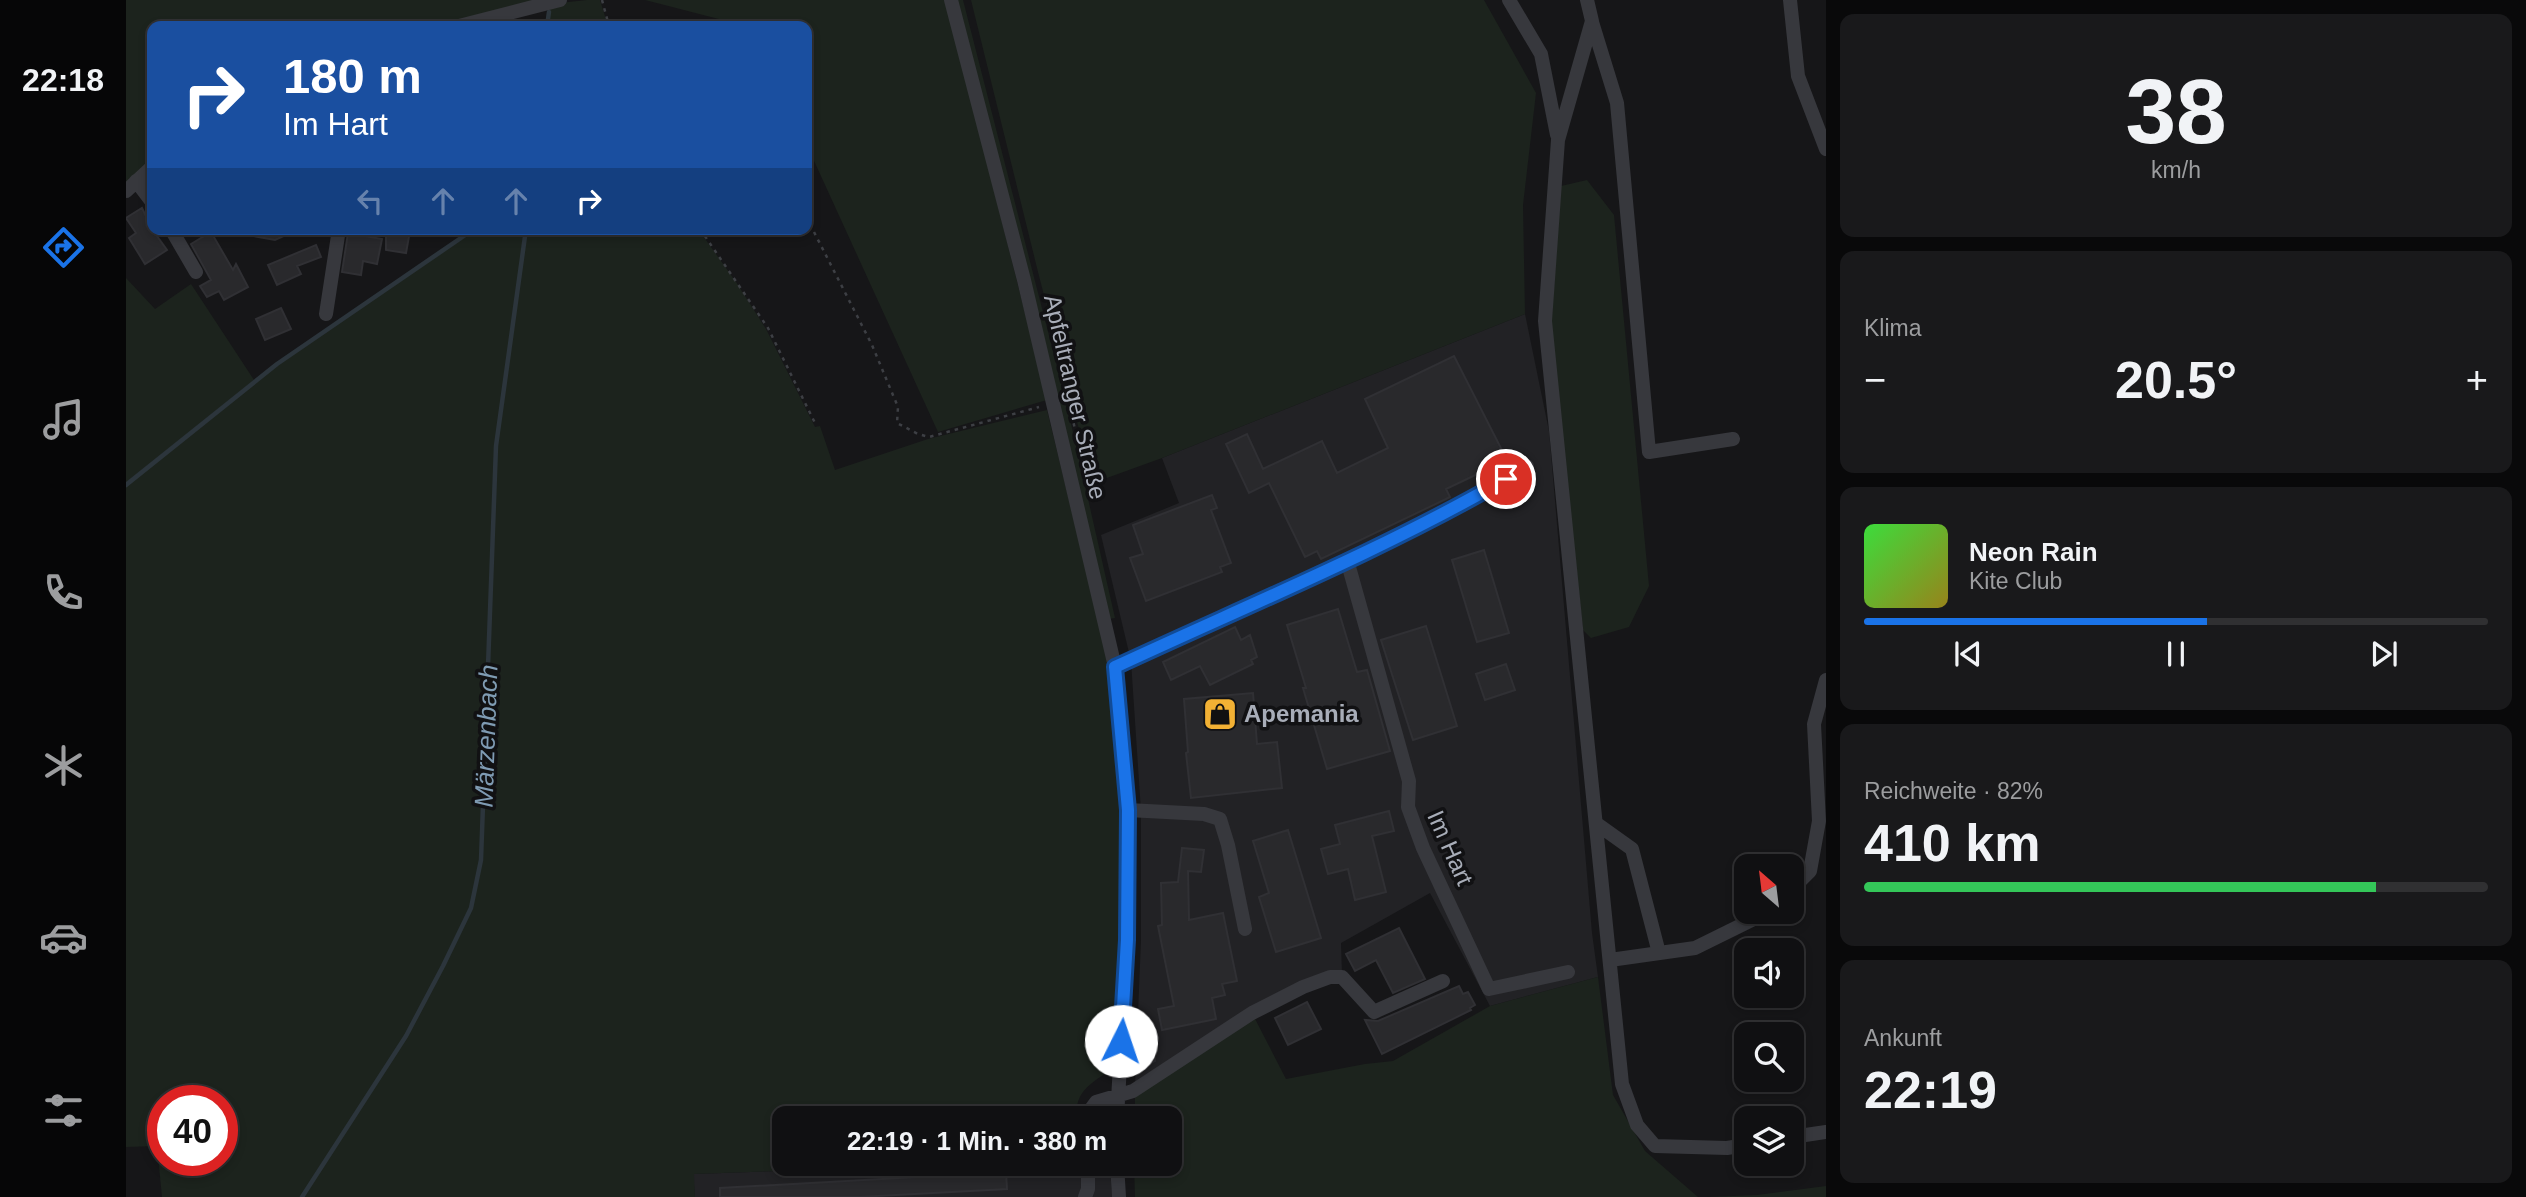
<!DOCTYPE html>
<html lang="de">
<head>
<meta charset="utf-8">
<style>
	:root { --surface:#101012; --page:#19191b; --text:#f1f3f6; --muted:#9c9d9f; --line:#303032; --accent:#1a73e8 }
	body { margin:0; font-family:Helvetica,sans-serif; background:var(--page); color:var(--text); height:100vh; display:flex; flex-direction:column; font-size:26px; white-space:nowrap }
	* { box-sizing:border-box; margin:0 }
	p { font-size:23px; color:var(--muted) }
	.icon { flex:none; width:38px; height:38px; fill:none; stroke:currentColor; stroke-width:2; stroke-linecap:round; stroke-linejoin:round }
	.map { position:relative; flex:1; overflow:hidden }
	.sheet { display:flex; flex-direction:column; gap:14px; padding:14px; background:#09090a; width:700px }
	.sheet>* { flex:none }
	.top-card { position:absolute; left:21px; top:21px; width:665px; height:214px; border-radius:14px; box-shadow:0 4px 10px #0003,0 0 0 2px var(--line); background:#1a4fa0; color:#fff; overflow:hidden }
	.needle { width:46px; rotate:332deg }
	.tools { position:absolute; left:1608px; top:854px; display:grid; gap:14px }
	.tools a { display:grid; place-items:center; width:70px; height:70px; border-radius:14px; background:var(--surface); box-shadow:0 4px 10px #0003,0 0 0 2px var(--line); font-size:35px }
	.speed { position:absolute; left:21px; top:1085px; display:flex; gap:14px; font-size:35px; font-weight:700; text-align:center }
	.speed>* { display:grid; place-content:center; width:91px; height:91px; border-radius:50%; background:var(--surface); box-shadow:0 4px 10px #0003,0 0 0 2px var(--line); line-height:1 }
	.speed .limit { border:10px solid #d22; background:#fff; color:#111 }
	.pin { position:absolute; display:grid; place-items:center; width:60px; height:60px; color:#fff; margin:-30px; border:4px solid #fff; border-radius:50%; box-shadow:0 2px 7px #0007 }
	.me { position:absolute; width:77px; margin:-38px; rotate:4deg; stroke-linejoin:round; filter:drop-shadow(0 0 5px #0008) }
	.turn { display:flex; align-items:center; gap:24px; height:147px; padding:0 21px; font-size:32px }
	.turn .icon { width:91px; height:91px; stroke-width:2.5 }
	.turn b { display:block; font-size:49px; line-height:60px }
	.lanes { display:flex; align-items:center; height:66px; padding:0 21px; background:#0003; justify-content:center; gap:35px; direction:ltr }
	.lanes .off { opacity:.35 }
	.big { font-size:52px; font-weight:800; line-height:1.1 }
	.sheet .widget { flex:1; display:flex; flex-direction:column; justify-content:center; gap:10px; min-width:0; padding:0 24px; border-radius:14px; background:var(--page) }
	.sheet .dial { align-items:center; gap:0 }
	.dial b { font-size:91px; line-height:1 }
	.song { display:flex; align-items:center; gap:21px }
	.cover { width:84px; height:84px; border-radius:10px; background:linear-gradient(135deg,hsl(120 70% 55%),hsl(50 70% 35%)) }
	.played { height:7px; border-radius:4px; background:linear-gradient(90deg,var(--accent) 55%,var(--line) 55%) }
	.keys { display:flex; justify-content:space-around; direction:ltr }
	.heat { display:flex; justify-content:space-between; align-items:center; font-size:38px; direction:ltr }
	.charge { height:10px; border-radius:5px; background:linear-gradient(90deg,#34c759 82%,var(--line) 0) }
	.trip { position:absolute; left:646px; top:1106px; width:410px; height:70px; border-radius:14px; background:var(--surface); box-shadow:0 4px 10px #0003,0 0 0 2px var(--line); font-weight:800; line-height:70px; text-align:center }
	main { display:flex; flex:1; min-height:0 }
	.dock { display:flex; flex-direction:column; width:126px; justify-content:space-around; align-items:center; background:#060607; color:var(--muted) }
	.dock .icon { width:49px; height:49px }
	.dock .current { color:var(--accent) }
	.dock b { font-size:32px; color:var(--text) }
	.map>svg:first-child { display:block }
	.built { fill:#222225 }
	.green { fill:#1c231d; fill-rule:evenodd }
	.lines { fill:none; stroke-linecap:round; stroke-linejoin:round }
	.stream { stroke:#2c353c; stroke-width:4.5 }
	.building { fill:#29292c; stroke:#303034; stroke-width:2 }
	.path { stroke:#3d3f44; stroke-width:2.5; stroke-dasharray:3.5 5; stroke-linecap:butt }
	.minor { stroke:#37383d; stroke-width:14 }
	.route-casing { stroke:#114b97; stroke-width:18 }
	.route { stroke:#1a73e8; stroke-width:12 }
	.labels { text-anchor:middle; stroke-width:7; stroke-linejoin:round; paint-order:stroke }
	.street-label { font-size:24px; fill:#a8adb8; stroke:#111113 }
	.poi-label { font-size:24px; font-weight:bold; fill:#a8adb8; stroke:#111113; text-anchor:start }
	.water-label { font-size:26px; font-style:italic; fill:#7f9bb3; stroke:#111113 }
</style>
</head>
<body>
<main>
<nav class="dock">
<b>22:18</b>
<svg class="icon current" aria-label="directions" viewBox="0 0 24 24"><path d="M12 3l9 9-9 9-9-9zM9 14v-3h6M13 9l2 2-2 2"/></svg>
<svg class="icon" aria-label="music" viewBox="0 0 24 24"><path d="M9 18V5l10-2v13"/><circle cx="6" cy="18" r="3"/><circle cx="16" cy="16" r="3"/></svg>
<svg class="icon" aria-label="phone" viewBox="0 0 24 24"><path d="M5 4h4l2 5-3 2q2 4 5 5l2-3 5 2v4C11 20 4 13 5 4z"/></svg>
<svg class="icon" aria-label="climate" viewBox="0 0 24 24"><path d="M12 3v18M4 7l16 10M4 17L20 7"/></svg>
<svg class="icon" aria-label="car" viewBox="0 0 24 24"><path d="M5 17H2v-5l4-1 3-4h7l3 4 3 1v5h-3M9 17h6M6 11h13"/><circle cx="7" cy="17" r="2"/><circle cx="17" cy="17" r="2"/></svg>
<svg class="icon" aria-label="filters" viewBox="0 0 24 24"><path d="M4 7h16M4 17h16"/><circle cx="9" cy="7" r="2"/><circle cx="15" cy="17" r="2"/></svg>
</nav>
<div class="map">
<svg width="1700" height="1197" viewBox="0 0 1700 1197">
	<rect width="100%" height="100%" fill="#161618"/>
	<path class="built" d="M1399,314L1423,431L1466,933L1472,977L1364,1006L1304,893L1215,943L1216,975H1204L1009,1087L1015,940V811L1005,661L975,535L1053,503L1036,458Z
		M845,1164L984,1165L986,1197H569L567,1174Z"/>
	<path class="green" d="M0,0H423L325,26H26V163L0,186Z
		M461,0H474L482,26H423L424,4Z
		M519,0H820L921,400L812,432L684,152L681,130V26H620Z
		M828,0H837L941,406L989,618L983,619Z
		M845,0H1358L1410,93L1397,205L1399,314L1036,458L967,483L913,276Z
		M1461,180L1488,215L1523,586L1503,627L1465,638L1457,630L1425,330L1435,186Z
		M351,229H572L610,282L640,329L689,427L694,426L709,470L802,439L921,410L984,668L995,813V940L985,1070C965,1083 948,1092 951,1118H658V1164H845L568,1174L569,1197H36L31,1146L0,1147V278L29,309L65,284L130,383L152,365ZM37,1101H96V1160H37Z
		M1472,977L1487,1095L1519,1151L1572,1197H1009L1008,1164H1043V1118H1009V1092L1127,1015L1160,1079L1239,1064L1267,1061L1364,1006Z
		M1700,1186V1197H1581L1631,1195Z"/>
	<g class="lines">
		<path class="stream" d="M421,26L423,12
			M0,485L151,364L348,229
			M176,1197L280,1036L317,966L345,908L355,860L370,446L400,229"/>
	</g>
	<path class="building" d="M16,208L26,229L41,250L19,264L3,238L10,233L0,218Z
		M122,229H173L149,240L122,235Z
		M260,229L284,231L280,253L260,250Z
		M85,232L107,270L110,264L122,287L98,300L93,291L81,297L74,286L85,280L65,244Z
		M222,233L256,239L251,264L237,261L235,275L216,272Z
		M190,245L195,257L171,266L175,274L151,285L142,265Z
		M155,308L165,329L139,340L130,319Z
		M1328,356L1381,460L1320,489L1324,497L1320,499L1195,559L1191,551L1179,557L1143,483L1123,493L1100,444L1121,434L1137,469L1196,441L1211,473L1262,448L1239,399Z
		M1086,495L1091,508L1085,510L1105,563L1094,567L1096,572L1020,601L1004,558L1017,554L1007,525Z
		M1358,550L1383,633L1351,642L1326,560Z
		M1212,609L1231,672L1241,670L1264,751L1201,769L1177,688H1180L1161,625Z
		M1300,626L1331,726L1287,740L1255,640Z
		M1109,627L1115,640L1124,635L1131,657L1125,660L1127,664L1084,685L1074,666L1045,680L1037,662Z
		M1380,664L1389,690L1359,700L1350,674Z
		M1127,693L1131,744L1151,742L1156,788L1065,798L1060,753L1062,752L1058,699Z
		M1263,811L1268,831L1246,836L1260,892L1229,900L1222,869L1202,874L1195,849L1214,844L1209,825Z
		M1162,830L1195,938L1150,952L1133,897L1143,893L1127,841Z
		M1056,848L1078,850L1075,872L1062,871L1063,920L1097,913L1111,981L1096,984L1099,995L1086,998L1090,1019L1036,1030L1032,1009L1048,1006L1032,926L1036,925L1035,883L1052,882Z
		M1273,928L1299,979L1267,993L1250,960L1229,971L1220,954Z
		M1333,986L1337,994L1342,992L1349,1005L1344,1008L1345,1010L1256,1054L1239,1020L1252,1021Z
		M1181,1002L1195,1029L1162,1045L1149,1018Z
		M1027,1029L1029,1061L1013,1069V1031Z
		M880,1172L881,1189L733,1197H594V1188Z"/>
	<g class="lines">
		<path class="path" d="M476,0L483,26
			M574,229L642,328L689,423
			M688,232L746,345L772,407L771,423L792,434L803,437L913,407
			M940,390L951,438"/>
		<path class="minor" d="M825,0L898,280L989,667L1002,810L1001,940L991,1118
			M1383,0L1415,54L1431,135
			M1461,0L1466,21L1432,140L1419,321L1496,1084L1511,1125L1529,1146L1601,1148L1620,1145
			M1664,0L1672,76L1700,149
			M1466,22L1491,103L1523,452L1607,439
			M333,26L434,0
			M10,181L26,202
			M0,191L26,167
			M45,229L70,272
			M200,314L213,229
			M1221,560L1283,781L1282,807L1297,848L1363,989L1442,972
			M989,667C1127,602 1269,543 1401,466
			M1002,810L1078,814L1094,819L1102,845L1119,929
			M1471,824L1506,849L1533,953
			M1666,889L1684,871L1693,821L1688,724L1700,680
			M1484,960L1569,948L1642,912
			M962,1118V1113L970,1102L1007,1091L1126,1013L1177,987L1204,977H1216L1248,1012L1317,981
			M1666,1137L1700,1132
			M991,1164L993,1197
			M959,1197L962,1189V1164"/>
	</g>
	<g class="lines">
		<g class="route-casing">
			<path id="route" d="M995,1041L1001,940L1002,810L989,667C1120,606 1255,551 1380,479"/>
		</g>
		<use href="#route" class="route"/>
	</g>
	<defs>
		<g id="shop-square" transform="scale(1.75)"><rect x="-9" y="-9" width="18" height="18" rx="4" fill="#f2b134" stroke="#111113"/><path d="M-5-2.5h2.3a2.7 3.5 0 0 1 5.4 0H5L5.5 6h-11ZM-1.5-2.5h3a1.5 2.3 0 0 0-3 0Z" fill="#111"/></g>
	</defs>
	<g fill-rule="evenodd">
		<use href="#shop-square" x="1094" y="714"/>
	</g>
	<g class="labels">
		<g class="street-label">
			<text transform="translate(949 397) rotate(77)" y="8">Apfeltranger Straße</text>
			<text transform="translate(1324 848) rotate(66)" y="8">Im Hart</text>
		</g>
		<g class="poi-label">
			<text x="1118" y="722">Apemania</text>
		</g>
		<g class="water-label">
			<text transform="translate(360 736) rotate(-88)" y="9">Märzenbach</text>
		</g>
	</g>
</svg>
<div class="tools">
<a><svg class="needle" viewBox="-14 -14 28 28"><path d="M0-13l5 13h-10z" fill="#e53935"/><path d="M0 13l5-13h-10z" fill="#9c9d9f"/></svg></a>
<a><svg class="icon" aria-label="sound" viewBox="0 0 24 24"><path d="M4 9h4l5-4v14l-5-4H4zM17 9q2 3 0 6"/></svg></a>
<a><svg class="icon" aria-label="search" viewBox="0 0 24 24"><circle cx="10" cy="10" r="6"/><path d="M15 15l6 6"/></svg></a>
<a><svg class="icon" aria-label="layers" viewBox="0 0 24 24"><path d="M12 4l9 5-9 5-9-5zM3 14l9 5 9-5"/></svg></a>
</div>
<div class="speed"><div class="limit">40</div></div>
<div class="pin" style="left:1380px;top:479px;background:#d93025"><svg class="icon" aria-label="arrive" viewBox="0 0 24 24"><path d="M6 21V4h12l-3 4 3 4H6"/></svg></div>
<svg class="me" style="left:995px;top:1041px" viewBox="-20 -20 40 40"><circle r="19" fill="#fff"/><path d="M0-13L10 11 0 6-10 11z" fill="#1a73e8"/></svg>
<div class="trip">22:19 · 1 Min. · 380 m</div>
<div class="top-card">
<div class="turn"><svg class="icon" aria-label="right" viewBox="0 0 24 24"><path d="M7 20v-9h11M14 6l5 5-5 5"/></svg><div><b>180 m</b>Im Hart</div></div>
<div class="lanes"><svg class="icon off" aria-label="left" viewBox="0 0 24 24"><path d="M17 20v-9H6M10 6l-5 5 5 5"/></svg><svg class="icon off" aria-label="ahead" viewBox="0 0 24 24"><path d="M12 20V5M6 11l6-6 6 6"/></svg><svg class="icon off" aria-label="ahead" viewBox="0 0 24 24"><path d="M12 20V5M6 11l6-6 6 6"/></svg><svg class="icon" aria-label="right" viewBox="0 0 24 24"><path d="M7 20v-9h11M14 6l5 5-5 5"/></svg></div>
</div>
</div>
<section class="sheet">
<div class="widget dial"><b>38</b><p>km/h</p></div>
<div class="widget"><p>Klima</p>
<div class="heat"><a>−</a><b class="big">20.5°</b><a>+</a></div>
</div>
<div class="widget">
<div class="song"><i class="cover"></i><div><b>Neon Rain</b><p>Kite Club</p></div></div>
<div class="played"></div>
<div class="keys"><svg class="icon" aria-label="previous" viewBox="0 0 24 24"><path d="M18 5L8 12l10 7zM5 5v14"/></svg><svg class="icon" aria-label="pause" viewBox="0 0 24 24"><path d="M8 5v14M16 5v14"/></svg><svg class="icon" aria-label="next" viewBox="0 0 24 24"><path d="M6 5l10 7-10 7zM19 5v14"/></svg></div>
</div>
<div class="widget"><p>Reichweite · 82%</p><b class="big">410 km</b><div class="charge"></div></div>
<div class="widget"><p>Ankunft</p><b class="big">22:19</b></div>
</section>
</main>
</body>
</html>
